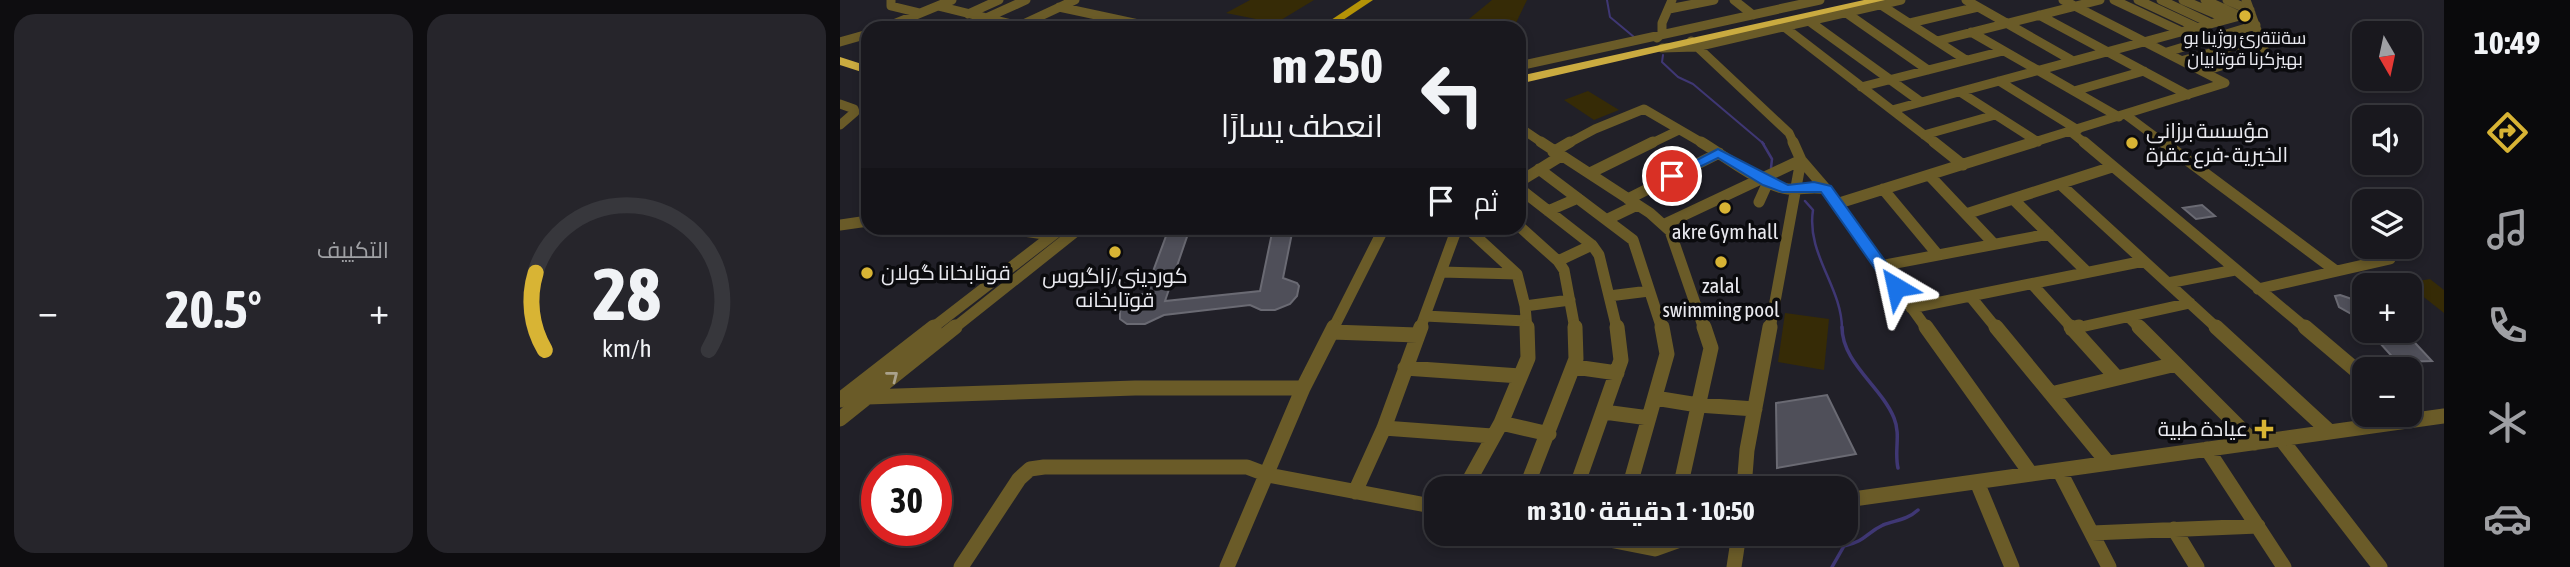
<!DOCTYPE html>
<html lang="ar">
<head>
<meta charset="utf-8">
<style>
	:root { --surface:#19181e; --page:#26252b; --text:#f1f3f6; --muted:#9fa0a4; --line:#37373c; --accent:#d8b434 }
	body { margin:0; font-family:"Asap Condensed",Cairo,sans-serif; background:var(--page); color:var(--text); direction:rtl; height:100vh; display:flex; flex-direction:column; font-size:26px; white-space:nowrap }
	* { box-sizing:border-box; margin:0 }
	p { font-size:23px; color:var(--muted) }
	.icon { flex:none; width:38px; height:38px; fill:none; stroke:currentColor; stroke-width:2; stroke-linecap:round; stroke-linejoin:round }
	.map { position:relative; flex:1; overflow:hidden; direction:ltr }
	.panel { display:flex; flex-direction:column; gap:14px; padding:14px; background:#0e0d10; width:840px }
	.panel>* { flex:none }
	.banner { position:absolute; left:21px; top:21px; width:665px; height:214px; border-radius:21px; box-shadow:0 4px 10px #0003,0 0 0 2px var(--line); direction:rtl; background:#19181e; color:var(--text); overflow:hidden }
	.needle { width:46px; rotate:171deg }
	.fabs { position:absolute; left:1512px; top:21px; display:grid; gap:14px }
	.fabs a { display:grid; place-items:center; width:70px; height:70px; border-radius:14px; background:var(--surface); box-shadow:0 4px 10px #0003,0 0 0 2px var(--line); font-size:35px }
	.speed { position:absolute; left:21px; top:455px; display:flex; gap:14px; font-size:35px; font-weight:700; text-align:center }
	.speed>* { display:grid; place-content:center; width:91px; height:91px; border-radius:50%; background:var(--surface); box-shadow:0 4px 10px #0003,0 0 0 2px var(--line); line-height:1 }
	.speed .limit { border:10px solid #d22; background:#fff; color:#111 }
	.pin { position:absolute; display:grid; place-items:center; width:60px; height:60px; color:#fff; margin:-30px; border:4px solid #fff; border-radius:50%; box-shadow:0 2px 7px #0007 }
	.me { position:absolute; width:77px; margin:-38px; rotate:324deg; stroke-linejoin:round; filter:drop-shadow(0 0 5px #0008) }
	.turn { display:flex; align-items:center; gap:24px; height:147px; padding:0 28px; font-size:32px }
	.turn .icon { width:91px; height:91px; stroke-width:2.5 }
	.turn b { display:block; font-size:49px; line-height:60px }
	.then { display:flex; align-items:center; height:66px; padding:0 28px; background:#0003; gap:14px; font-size:26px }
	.big { font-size:52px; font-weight:700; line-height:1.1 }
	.panel .tile { flex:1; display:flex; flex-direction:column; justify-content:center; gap:10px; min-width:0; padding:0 24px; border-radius:21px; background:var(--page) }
	.panel .dial { align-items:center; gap:0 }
	.dial svg { height:182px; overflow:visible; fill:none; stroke:var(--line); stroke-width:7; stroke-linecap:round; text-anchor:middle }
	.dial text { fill:var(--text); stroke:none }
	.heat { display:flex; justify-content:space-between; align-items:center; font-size:38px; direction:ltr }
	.panel .tiles { flex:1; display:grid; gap:14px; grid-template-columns:repeat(2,1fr) }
	.trip { position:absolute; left:584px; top:476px; width:434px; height:70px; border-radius:21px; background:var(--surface); box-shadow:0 4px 10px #0003,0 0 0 2px var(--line); font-weight:700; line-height:70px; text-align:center; direction:rtl }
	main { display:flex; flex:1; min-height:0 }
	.tab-bar { display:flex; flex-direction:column; width:126px; justify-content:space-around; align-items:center; background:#0a0a0c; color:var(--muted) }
	.tab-bar .icon { width:49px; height:49px }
	.tab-bar .on { color:var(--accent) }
	.tab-bar b { font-size:32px; color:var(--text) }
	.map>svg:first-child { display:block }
	.green { fill:#362b06 }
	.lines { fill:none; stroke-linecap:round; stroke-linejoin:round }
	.stream-far2 { stroke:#3f3774; stroke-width:2 }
	.stream-far1 { stroke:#3f3774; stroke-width:2.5 }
	.stream { stroke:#3f3774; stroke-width:3.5 }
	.building { fill:#4f4f59; stroke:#6a6a73; stroke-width:2 }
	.minor-far2 { stroke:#6a5b28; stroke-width:9 }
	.minor-far1 { stroke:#6a5b28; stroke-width:11 }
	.minor { stroke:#6a5b28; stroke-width:15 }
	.major { fill:#b49307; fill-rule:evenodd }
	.highway { fill:#caab40; fill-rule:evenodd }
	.oneway { stroke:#aaa28c }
	.route { fill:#1a73e8; stroke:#114b97; stroke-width:2 }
	.poi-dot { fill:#d8b434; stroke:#0b0b0e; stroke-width:2.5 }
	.labels { text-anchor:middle; stroke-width:7; stroke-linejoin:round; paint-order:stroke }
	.far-poi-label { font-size:18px; fill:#e9e9ef; stroke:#0b0b0e }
	.poi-label { font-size:21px; fill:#e9e9ef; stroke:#0b0b0e }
</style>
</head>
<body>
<main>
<nav class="tab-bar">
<b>10:49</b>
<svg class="icon on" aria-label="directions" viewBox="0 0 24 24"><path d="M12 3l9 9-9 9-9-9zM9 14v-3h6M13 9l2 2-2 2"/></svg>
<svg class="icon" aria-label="music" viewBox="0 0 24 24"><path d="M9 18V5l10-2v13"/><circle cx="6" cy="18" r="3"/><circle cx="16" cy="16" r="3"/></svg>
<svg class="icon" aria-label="phone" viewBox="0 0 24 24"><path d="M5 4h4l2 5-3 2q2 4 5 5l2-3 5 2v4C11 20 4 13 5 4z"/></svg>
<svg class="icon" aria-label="climate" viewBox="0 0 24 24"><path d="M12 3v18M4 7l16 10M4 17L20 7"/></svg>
<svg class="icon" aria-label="car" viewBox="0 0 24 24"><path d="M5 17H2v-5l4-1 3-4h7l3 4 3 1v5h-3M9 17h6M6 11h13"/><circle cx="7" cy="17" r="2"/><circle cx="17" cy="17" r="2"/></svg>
</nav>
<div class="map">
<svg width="1604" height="567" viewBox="0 0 1604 567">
	<rect width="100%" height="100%" fill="#212028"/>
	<path class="green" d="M410,0H474L436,23L386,13Z
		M652,0H687L675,25L668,28H618Z
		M748,91L779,110L754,120L724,100Z
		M1590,279L1604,290V313L1566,283Z
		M945,313L989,319L984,370L938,362Z"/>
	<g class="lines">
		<path class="stream-far2" d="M767,0L770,17L794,37
			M823,55L822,62L838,77L853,84L924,144"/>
		<path class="stream-far1" d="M922,142L932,159L931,168
			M965,201L973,210C966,254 1002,287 1002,329"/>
		<path class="stream" d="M1002,327C1002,363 1041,386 1054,418C1061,435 1054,451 1058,468
			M992,567L1004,546C1026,541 1026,533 1043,525C1056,520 1067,520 1078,510"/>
	</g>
	<path class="building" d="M1362,205L1375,216L1356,219L1343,208Z
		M329,228H350L325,301L420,291L433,228H453L443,278L457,283L459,286L457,296L450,304L435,310H421L410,305L324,315L305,324H287L280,319V311L290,300L305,293Z
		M1500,295L1524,303V321L1499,307L1495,296Z
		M1533,331H1564L1592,361L1557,362L1530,332Z
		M987,395L1016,454L937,468L936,403Z"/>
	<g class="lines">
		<path class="minor-far2" d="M51,0V6L80,13
			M894,0L913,15
			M1126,0L1233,61
			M1274,0L1340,31
			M1298,0L1356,27
			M1321,0L1370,23
			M1343,0L1385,18
			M1365,0L1398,15
			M1387,0L1410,10
			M1041,5L1126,60
			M98,6L180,26
			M219,7L317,28
			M829,9L874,0
			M1005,12L1088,70
			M128,14L159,0
			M1199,15L1348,95
			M146,18L186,0
			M969,21L1081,102
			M1070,23L1138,7
			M943,26L1096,144
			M44,28L112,0
			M175,28L235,0
			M1131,32L1279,117
			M817,38L822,34V23L832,0
			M851,41L949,133L954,144
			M1097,41L1260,0
			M0,42L28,34
			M822,48L856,47L1061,0
			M1327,52L1416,25
			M1344,60L1422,39
			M679,66L980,0
			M1365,71L1425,52L1406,0
			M1159,81L1238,130
			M1021,87L1163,51
			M1234,91L1304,71
			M1120,92L1198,142
			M0,104L14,109L15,112L0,125
			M1052,110L1411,13
			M1286,115L1325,144
			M679,127L704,144
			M1231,132L1246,144
			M1084,135L1155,115
			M727,144L755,129L804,109L864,144
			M810,144L839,130
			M1188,144L1385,83L1223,0"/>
		<path class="minor-far1" d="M701,142L810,213L830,231L864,329
			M861,142C883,155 924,187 948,189C961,190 972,186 986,189
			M1094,142L1123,165
			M1244,142L1467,329
			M1323,142L1496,271
			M713,152L730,142
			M961,160L986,189L1087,329
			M699,169L793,240L822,329
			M750,173L813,142
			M1089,175L1154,244
			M679,182L721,156
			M1220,184L1378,329
			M679,188L752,245L759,255L777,329
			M1043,189L1098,255
			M788,199L879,153
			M1173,199L1247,272
			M919,202L928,182
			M996,204L1194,142
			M708,211L738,198
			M1126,214L1272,167
			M768,219L797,205
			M825,224L961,160
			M0,225L28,221
			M679,226L718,261L724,270L735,329
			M163,228L211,235
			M627,228L677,274L685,306L687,329
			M718,261L752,245
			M1040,266L1209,234
			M601,272L677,274
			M1328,283L1395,270
			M1192,284L1233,329
			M1418,289L1550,259
			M769,296L809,291
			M1130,296L1157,329
			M685,306L730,300
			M1071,308L1304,261
			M585,316L686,321
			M1289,317L1301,329
			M91,329L222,228
			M113,329L240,228
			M493,329L544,228
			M580,329L617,228
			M930,329L961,160L953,142
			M1232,329L1350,303"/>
		<path class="minor" d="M1086,327L1191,474
			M1156,327L1268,463
			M1231,327L1277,378
			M1299,327L1415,443
			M1376,327L1490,432
			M1465,327L1524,377
			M1232,329L1239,327
			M492,332L577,335
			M735,367L777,373
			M565,368L680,376
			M1211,394L1336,364
			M27,397L295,388H463
			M815,398L858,405L915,409
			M0,400L94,327
			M764,412L809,418
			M0,419L115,327
			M661,423L709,434
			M544,428L652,436
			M1441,439L1540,567
			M1367,449L1444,567
			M1219,470L1269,567
			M1137,482L1172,567
			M625,488L661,423L688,358L687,327
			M686,488L736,359L735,327
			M736,488L781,360L777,327
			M789,488L827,354L822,327
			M840,488L871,348L864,327
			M904,488L907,450L930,327
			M515,492L544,428L581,327
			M1006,500L1604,416
			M1334,529L1357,567
			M1252,533L1418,526
			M739,534L815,549L857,534
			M121,567L179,479L190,469L204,467H407L428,475L597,507
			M387,567L463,388L494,327
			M894,567L899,534"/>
		<path class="major" d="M521,0H533L491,28H479Z"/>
		<path class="highway" d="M1024,0H1045L679,84V76Z
			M0,57L28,66V74L0,65Z"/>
	</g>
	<defs><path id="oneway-chevron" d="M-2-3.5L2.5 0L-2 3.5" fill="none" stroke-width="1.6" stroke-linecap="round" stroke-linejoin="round" transform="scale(1.75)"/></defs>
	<use class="oneway" href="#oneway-chevron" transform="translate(53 376) rotate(-38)"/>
	<path class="route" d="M878,149L948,185L974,182L991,186L1061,283L1064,287L1061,290H1050L981,192H942L923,185L878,158L837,178L832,180L826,176Z"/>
	<g class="poi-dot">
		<circle cx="1405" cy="16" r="7"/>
		<circle cx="1292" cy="143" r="7"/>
		<circle cx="885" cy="208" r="7"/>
		<circle cx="275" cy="252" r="7"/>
		<circle cx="881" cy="262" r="7"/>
		<circle cx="27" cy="273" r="7"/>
		<path d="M1420.5 418.5h7v7h7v7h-7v7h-7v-7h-7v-7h7z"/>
	</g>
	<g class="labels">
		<g class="far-poi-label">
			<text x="1405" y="44">سةنتةرئ روژينا بو<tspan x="1405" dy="21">بهيزكرنا قوتابيان</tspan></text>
		</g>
		<g class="poi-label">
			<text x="1306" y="138" text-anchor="start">مؤسسة برزانى<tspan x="1306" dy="24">الخيرية -فرع عقرة</tspan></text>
			<text x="885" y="239">akre Gym hall</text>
			<text x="41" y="280" text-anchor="start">قوتابخانا گولان</text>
			<text x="275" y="283">كورديني/زاگروس<tspan x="275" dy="24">قوتابخانه‌</tspan></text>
			<text x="881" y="293">zalal<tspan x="881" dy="24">swimming pool</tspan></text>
			<text x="1408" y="436" text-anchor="end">عيادة طبية</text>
		</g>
	</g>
</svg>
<div class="fabs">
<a><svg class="needle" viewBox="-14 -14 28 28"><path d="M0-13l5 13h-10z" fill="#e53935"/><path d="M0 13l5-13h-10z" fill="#9fa0a4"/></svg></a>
<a><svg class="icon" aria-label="sound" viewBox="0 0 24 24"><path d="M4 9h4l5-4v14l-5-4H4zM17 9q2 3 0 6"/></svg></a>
<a><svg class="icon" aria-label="layers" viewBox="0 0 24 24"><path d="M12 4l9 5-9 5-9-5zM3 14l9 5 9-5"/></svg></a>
<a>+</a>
<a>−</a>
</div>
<div class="speed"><div class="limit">30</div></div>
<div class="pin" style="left:832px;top:176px;background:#d93025"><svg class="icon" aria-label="arrive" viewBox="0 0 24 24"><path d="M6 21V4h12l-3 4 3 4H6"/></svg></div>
<svg class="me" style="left:1056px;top:287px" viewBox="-20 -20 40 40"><path d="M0-17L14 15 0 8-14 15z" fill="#1a73e8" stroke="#fff" stroke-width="4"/></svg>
<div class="trip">10:50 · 1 دقيقة · 310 m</div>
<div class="banner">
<div class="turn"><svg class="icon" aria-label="left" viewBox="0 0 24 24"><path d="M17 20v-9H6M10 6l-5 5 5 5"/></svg><div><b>250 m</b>انعطف يسارًا</div></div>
<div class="then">ثم<svg class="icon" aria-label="arrive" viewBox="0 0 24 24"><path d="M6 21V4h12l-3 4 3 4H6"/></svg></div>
</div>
</div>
<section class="panel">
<div class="tiles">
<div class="tile dial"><svg viewBox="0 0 100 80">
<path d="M14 69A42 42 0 1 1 86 69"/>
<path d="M14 69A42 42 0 0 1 10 35" stroke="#d8b434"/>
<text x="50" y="56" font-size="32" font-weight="700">28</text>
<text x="50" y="72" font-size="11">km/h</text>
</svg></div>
<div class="tile"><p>التكييف</p>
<div class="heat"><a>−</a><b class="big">20.5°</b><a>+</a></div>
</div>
</div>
</section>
</main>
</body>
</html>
